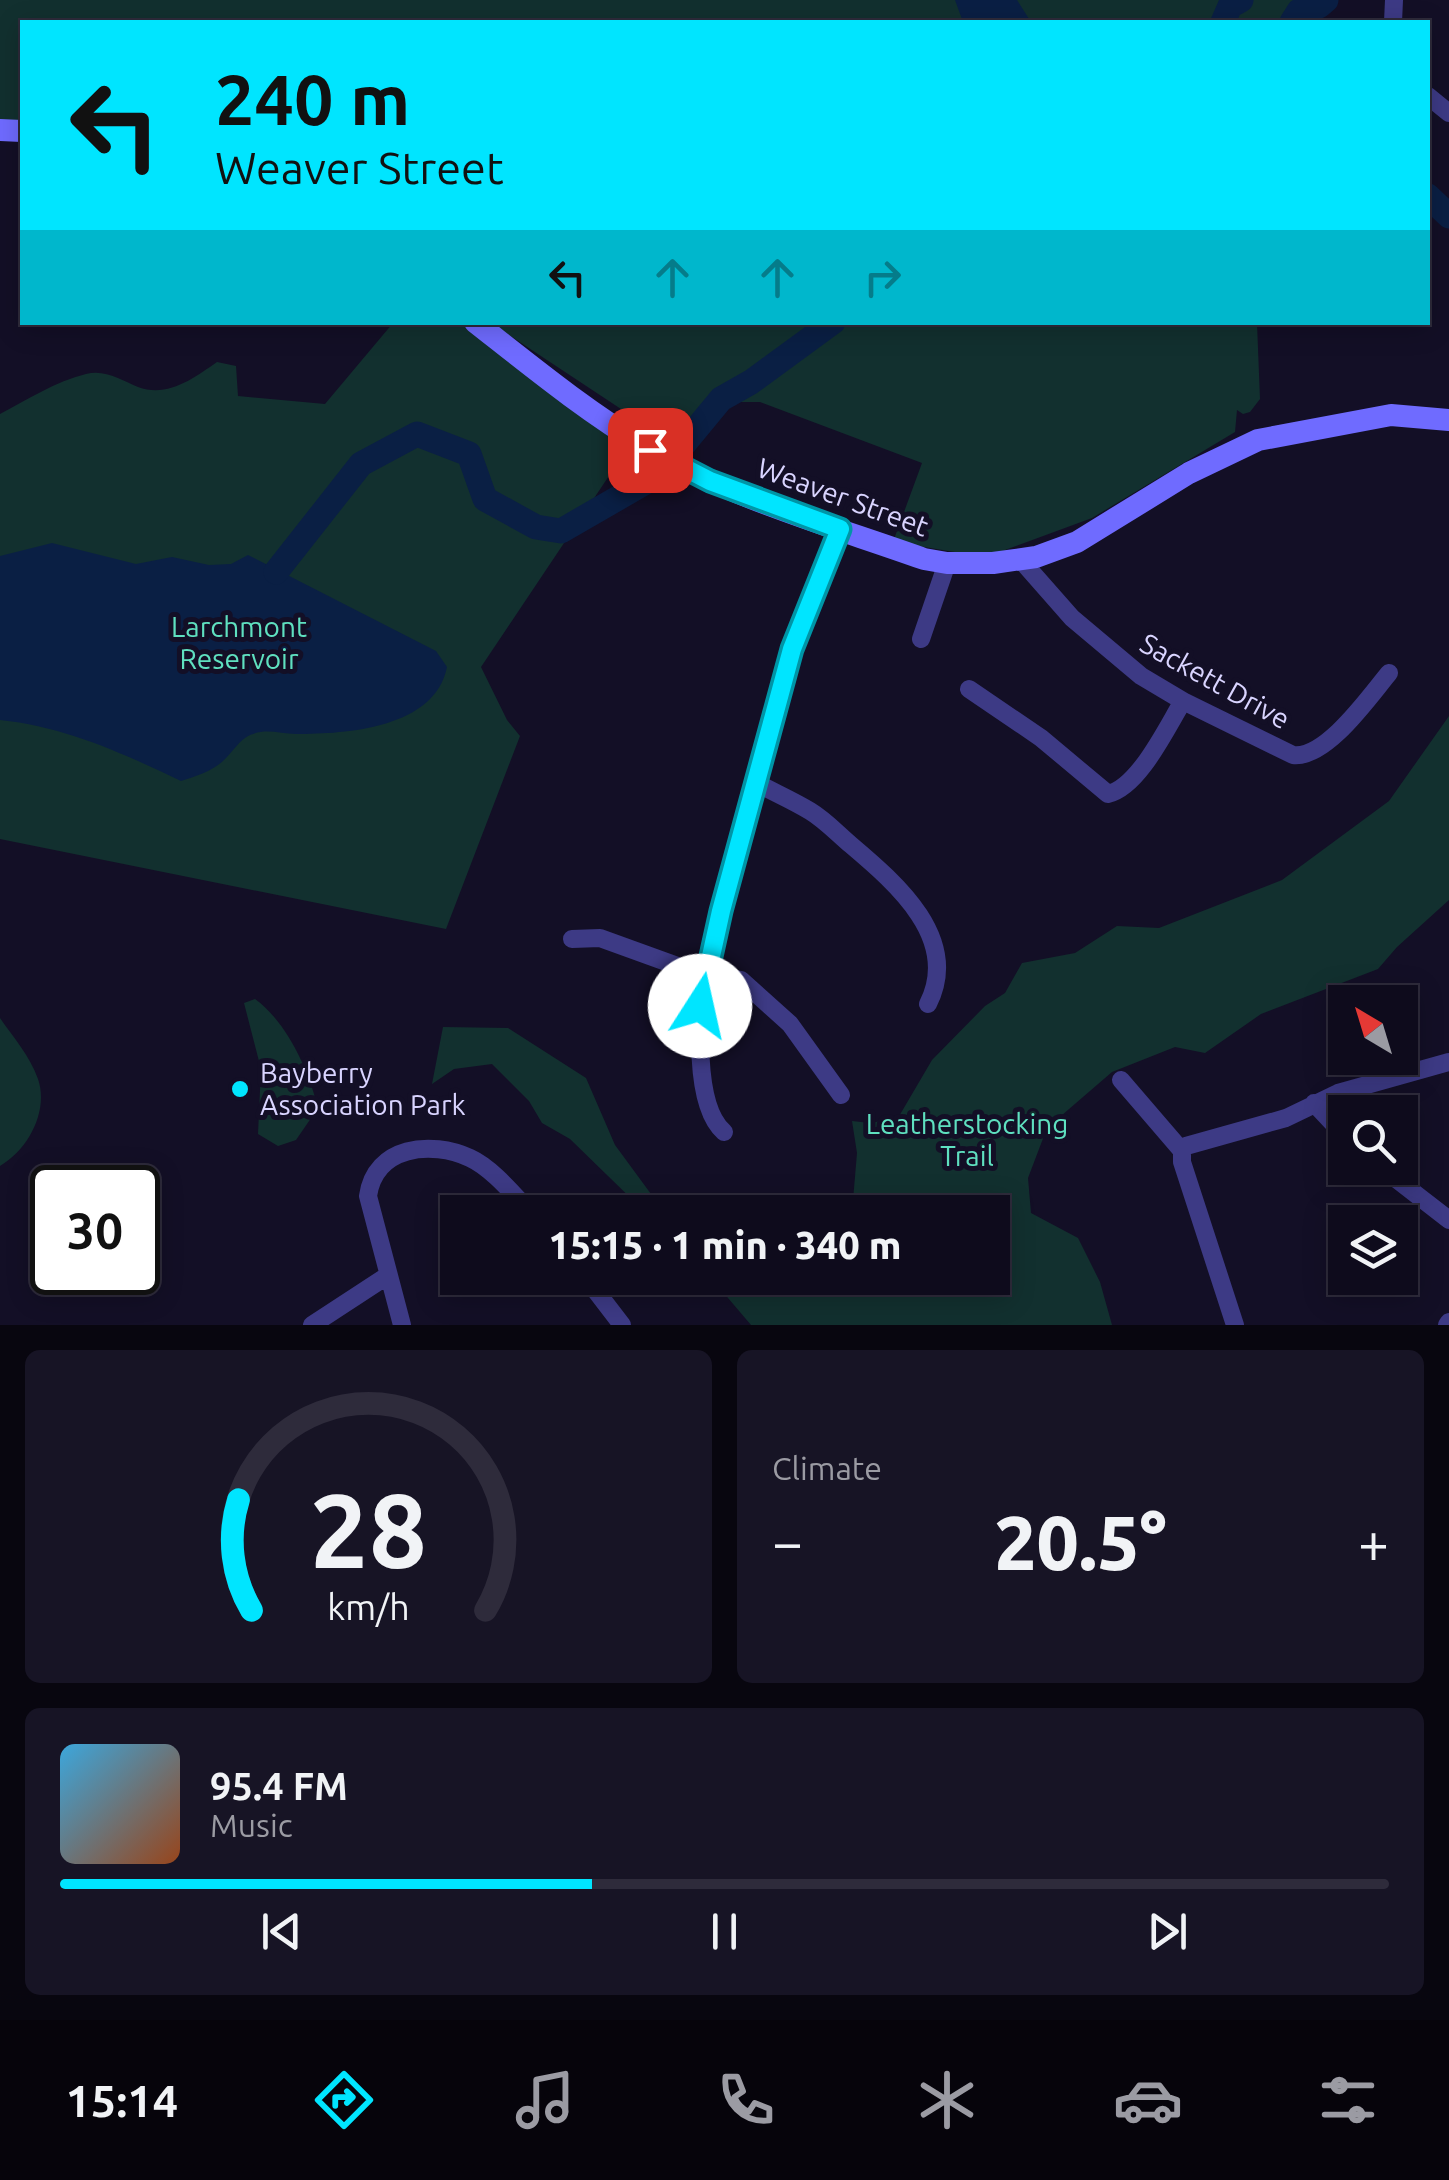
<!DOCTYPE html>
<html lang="en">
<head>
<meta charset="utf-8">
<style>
	:root { --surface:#0e0b1c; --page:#171425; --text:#f1f3f6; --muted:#9b9ba3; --line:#2e2b3b; --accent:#00e5ff }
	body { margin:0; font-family:Ubuntu,sans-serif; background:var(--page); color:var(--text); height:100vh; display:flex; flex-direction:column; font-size:38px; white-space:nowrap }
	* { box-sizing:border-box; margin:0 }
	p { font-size:32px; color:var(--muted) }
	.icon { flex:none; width:55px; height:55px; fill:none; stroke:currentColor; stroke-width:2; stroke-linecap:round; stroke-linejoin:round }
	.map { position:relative; height:1325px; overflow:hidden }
	.drawer { display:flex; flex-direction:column; gap:25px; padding:25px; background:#08060f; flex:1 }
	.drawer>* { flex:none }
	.top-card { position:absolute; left:20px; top:20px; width:1410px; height:305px; border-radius:0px; box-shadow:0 5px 25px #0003,0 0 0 2px var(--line); background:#00e5ff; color:#111; overflow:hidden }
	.needle { width:65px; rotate:322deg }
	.controls { position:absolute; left:1328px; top:985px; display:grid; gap:20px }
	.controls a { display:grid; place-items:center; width:90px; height:90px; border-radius:0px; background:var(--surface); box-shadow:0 5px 25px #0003,0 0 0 2px var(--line); font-size:50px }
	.speed { position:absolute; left:30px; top:1165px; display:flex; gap:20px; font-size:50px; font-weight:700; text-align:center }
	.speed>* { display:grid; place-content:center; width:130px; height:130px; border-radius:50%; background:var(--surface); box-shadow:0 5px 25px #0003,0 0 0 2px var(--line); line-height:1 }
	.speed .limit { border:5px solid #111; border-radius:15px; background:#fff; color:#111 }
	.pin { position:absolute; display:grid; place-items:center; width:85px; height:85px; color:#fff; margin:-42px; border-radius:20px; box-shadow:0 5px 15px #0006 }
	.me { position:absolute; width:110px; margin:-55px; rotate:10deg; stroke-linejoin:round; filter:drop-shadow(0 0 8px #0008) }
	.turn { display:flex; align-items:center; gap:35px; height:210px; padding:0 30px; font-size:45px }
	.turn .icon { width:130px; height:130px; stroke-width:2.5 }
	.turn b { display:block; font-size:70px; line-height:85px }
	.lanes { display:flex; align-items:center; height:95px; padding:0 30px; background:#0003; justify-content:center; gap:50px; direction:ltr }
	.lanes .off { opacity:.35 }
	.big { font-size:75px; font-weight:800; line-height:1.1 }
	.drawer .tile { flex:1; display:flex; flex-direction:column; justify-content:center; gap:15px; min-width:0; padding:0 35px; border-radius:15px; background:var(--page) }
	.drawer .dial { align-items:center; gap:0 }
	.dial svg { height:260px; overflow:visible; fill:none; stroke:var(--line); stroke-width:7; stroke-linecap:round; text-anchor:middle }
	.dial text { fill:var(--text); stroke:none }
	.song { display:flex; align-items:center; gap:30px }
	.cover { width:120px; height:120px; border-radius:15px; background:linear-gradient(135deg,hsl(200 70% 55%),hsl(20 70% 35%)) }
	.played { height:10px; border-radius:5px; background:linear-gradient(90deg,var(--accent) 40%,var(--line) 40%) }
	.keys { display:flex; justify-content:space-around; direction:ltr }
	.heat { display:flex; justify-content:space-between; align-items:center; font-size:55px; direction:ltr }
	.drawer .tiles { flex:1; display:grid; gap:25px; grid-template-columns:1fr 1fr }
	.tile:last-child { grid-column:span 2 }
	.trip { position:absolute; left:440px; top:1195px; width:570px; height:100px; border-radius:0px; background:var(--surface); box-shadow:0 5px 25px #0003,0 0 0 2px var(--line); font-weight:800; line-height:100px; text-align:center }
	.dock { display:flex; height:160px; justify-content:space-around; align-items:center; background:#06040b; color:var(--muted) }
	.dock .icon { width:70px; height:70px }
	.dock .selected { color:var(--accent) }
	.dock b { font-size:45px; color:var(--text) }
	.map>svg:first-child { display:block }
	.green { fill:#12302f }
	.water { fill:#0a1f44 }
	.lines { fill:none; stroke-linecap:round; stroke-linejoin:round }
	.river { stroke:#0a1f44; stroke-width:25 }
	.minor { stroke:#3d3a85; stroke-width:18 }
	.secondary { stroke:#6f6bff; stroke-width:22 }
	.route-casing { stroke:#0095a6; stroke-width:25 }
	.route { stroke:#00e5ff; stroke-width:18 }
	.poi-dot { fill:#00e5ff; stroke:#130f26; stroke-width:4 }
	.labels { text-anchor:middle; stroke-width:10; stroke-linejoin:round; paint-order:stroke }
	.street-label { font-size:28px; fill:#d9d4ff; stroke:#130f26 }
	.park-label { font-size:28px; fill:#5fe0c0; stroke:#130f26 }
	.poi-label { font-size:28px; fill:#d9d4ff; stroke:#130f26; text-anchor:start }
</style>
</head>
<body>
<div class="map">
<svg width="1449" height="1325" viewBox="0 0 1449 1325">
	<rect width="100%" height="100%" fill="#130f26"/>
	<path class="green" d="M0,0H1294V2L1282,22H22V125H0Z
		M463,322L631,443L481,667L507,720L520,736L446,929L0,839V414C27,400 56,381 86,374C105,369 121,380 138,387C168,398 194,378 217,362L236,366L238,396L325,404L393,323Z
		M491,323H1257L1260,399L1250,412L1243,414L1237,410L1235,432L1092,518L986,557L893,542L922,463L760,402H730L689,454Z
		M1449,716V900L1397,947L1378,969L1261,1014L1205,1053L1175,1047L1112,1072L1047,1128L1028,1178L1031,1213L1078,1238L1100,1282L1112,1325H751L711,1278H992V1212H852L857,1153L852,1121L870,1123L898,1118L932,1060L985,1006L1005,993L1022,963L1075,953L1117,926L1159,928L1282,880L1389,801Z
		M255,999C287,1022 309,1071 318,1108L296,1140L278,1146L258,1134L261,1069L244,1003Z
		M0,1018C13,1037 30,1056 38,1079C49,1111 28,1150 0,1166Z
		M443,1027L508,1028L586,1078L615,1145L651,1194L687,1212H645L570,1139L542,1123L529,1101L492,1064L454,1069L432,1084Z"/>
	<path class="water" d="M955,0H1017L1031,22H963Z
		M52,543L136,564L172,557L209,565L231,564L248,555L436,651L447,667C435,728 347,734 296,734C280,734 266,728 250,735C239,740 232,753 223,761C211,772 196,776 181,781C122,753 66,727 0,720V556Z"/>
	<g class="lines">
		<path class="river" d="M1223,22L1230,6L1241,0
			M1292,22L1299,11L1319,6L1326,0
			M1428,196L1449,216
			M683,445L721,399L751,382L833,322
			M276,572L361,464L417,434L469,454L485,499L536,527L561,531L670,468"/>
		<path class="minor" d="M1393,22L1394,0
			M1428,96L1449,113
			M1020,559L1072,618L1141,676L1183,701L1293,755C1326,759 1369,697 1389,673
			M921,639L947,563
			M969,689L1041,738L1108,794C1139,787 1167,727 1183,701
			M755,782C773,792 792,800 810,811C825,820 838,834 851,845C897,884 961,939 928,1004
			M572,939L600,938L705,976L741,980L790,1024L841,1095
			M1121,1080L1182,1151V1162L1235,1325
			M1314,1103L1345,1136
			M724,1132C693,1105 699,1014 705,976L792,649L840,529
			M1182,1151L1186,1146L1286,1118L1338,1093L1449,1062
			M1382,1168L1449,1220
			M586,1278L622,1325
			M312,1325L387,1276
			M402,1325L368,1196C375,1146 431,1140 470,1158C492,1168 514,1195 530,1212
			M1447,1325L1449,1322"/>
		<path class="secondary" d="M0,130L22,131
			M475,322C531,366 587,412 648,448C732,499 832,526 924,559L947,563H993L1036,557L1077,542L1189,473L1258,440L1391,415L1449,420"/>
	</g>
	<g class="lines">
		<g class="route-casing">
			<path id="route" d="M650,450L710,481L840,529L792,649L721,911L700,1006"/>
		</g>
		<use href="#route" class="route"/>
	</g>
	<circle class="poi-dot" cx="240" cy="1089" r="10"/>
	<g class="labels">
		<g class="street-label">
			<text transform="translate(843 497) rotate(20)" y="10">Weaver Street</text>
			<text transform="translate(1215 681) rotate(29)" y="10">Sackett Drive</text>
		</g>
		<g class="park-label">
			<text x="239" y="637">Larchmont<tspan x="239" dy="32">Reservoir</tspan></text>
			<text x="967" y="1134">Leatherstocking<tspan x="967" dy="32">Trail</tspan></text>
		</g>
		<g class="poi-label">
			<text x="260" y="1083">Bayberry<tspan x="260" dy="32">Association Park</tspan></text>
		</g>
	</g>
</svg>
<div class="controls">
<a><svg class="needle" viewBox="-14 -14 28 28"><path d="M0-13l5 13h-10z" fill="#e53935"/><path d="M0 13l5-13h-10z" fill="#9b9ba3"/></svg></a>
<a><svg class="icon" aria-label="search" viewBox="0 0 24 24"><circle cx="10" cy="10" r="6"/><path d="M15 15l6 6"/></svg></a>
<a><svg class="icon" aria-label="layers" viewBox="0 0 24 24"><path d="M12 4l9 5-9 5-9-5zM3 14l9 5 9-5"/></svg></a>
</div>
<div class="speed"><div class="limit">30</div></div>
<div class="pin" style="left:650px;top:450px;background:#d93025"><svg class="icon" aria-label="arrive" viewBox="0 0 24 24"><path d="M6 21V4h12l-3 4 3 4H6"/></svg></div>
<svg class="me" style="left:700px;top:1006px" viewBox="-20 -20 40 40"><circle r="19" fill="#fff"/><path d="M0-13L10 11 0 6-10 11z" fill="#00e5ff"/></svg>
<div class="trip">15:15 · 1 min · 340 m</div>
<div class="top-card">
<div class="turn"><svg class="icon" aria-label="left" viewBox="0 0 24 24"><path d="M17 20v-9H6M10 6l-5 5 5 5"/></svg><div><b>240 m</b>Weaver Street</div></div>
<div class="lanes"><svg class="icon" aria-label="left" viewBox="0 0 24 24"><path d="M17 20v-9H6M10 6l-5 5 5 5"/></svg><svg class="icon off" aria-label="ahead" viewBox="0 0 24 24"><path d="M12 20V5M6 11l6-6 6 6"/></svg><svg class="icon off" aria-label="ahead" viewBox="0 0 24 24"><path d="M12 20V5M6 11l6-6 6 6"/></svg><svg class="icon off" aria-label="right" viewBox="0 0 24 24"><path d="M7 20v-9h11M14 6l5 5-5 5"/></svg></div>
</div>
</div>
<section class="drawer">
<div class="tiles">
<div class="tile dial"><svg viewBox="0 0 100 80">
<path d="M14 69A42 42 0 1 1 86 69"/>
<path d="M14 69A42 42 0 0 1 10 35" stroke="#00e5ff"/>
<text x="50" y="56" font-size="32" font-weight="700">28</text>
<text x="50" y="72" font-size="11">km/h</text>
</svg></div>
<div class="tile"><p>Climate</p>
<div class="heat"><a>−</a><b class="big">20.5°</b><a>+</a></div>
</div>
<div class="tile">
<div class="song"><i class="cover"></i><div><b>95.4 FM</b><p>Music</p></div></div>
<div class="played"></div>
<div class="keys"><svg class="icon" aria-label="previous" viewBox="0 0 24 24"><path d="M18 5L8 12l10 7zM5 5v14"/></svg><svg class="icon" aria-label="pause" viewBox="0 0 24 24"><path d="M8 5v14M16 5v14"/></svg><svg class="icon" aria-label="next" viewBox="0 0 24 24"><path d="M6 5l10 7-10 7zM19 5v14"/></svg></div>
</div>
</div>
</section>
<nav class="dock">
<b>15:14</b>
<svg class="icon selected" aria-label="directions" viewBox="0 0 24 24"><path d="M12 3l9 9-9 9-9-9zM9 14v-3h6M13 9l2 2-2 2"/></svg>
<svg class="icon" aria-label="music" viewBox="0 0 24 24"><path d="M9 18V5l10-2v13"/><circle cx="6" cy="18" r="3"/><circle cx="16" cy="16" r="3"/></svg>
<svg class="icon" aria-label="phone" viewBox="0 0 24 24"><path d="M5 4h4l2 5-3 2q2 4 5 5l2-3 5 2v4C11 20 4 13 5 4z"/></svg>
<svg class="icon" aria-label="climate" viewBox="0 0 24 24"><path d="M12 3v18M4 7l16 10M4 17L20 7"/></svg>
<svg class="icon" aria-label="car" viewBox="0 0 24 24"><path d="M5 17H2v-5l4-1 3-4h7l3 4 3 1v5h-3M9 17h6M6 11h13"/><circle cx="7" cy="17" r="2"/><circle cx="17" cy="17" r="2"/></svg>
<svg class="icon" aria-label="filters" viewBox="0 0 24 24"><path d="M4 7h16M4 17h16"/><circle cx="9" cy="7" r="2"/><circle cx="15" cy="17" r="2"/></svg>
</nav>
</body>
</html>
